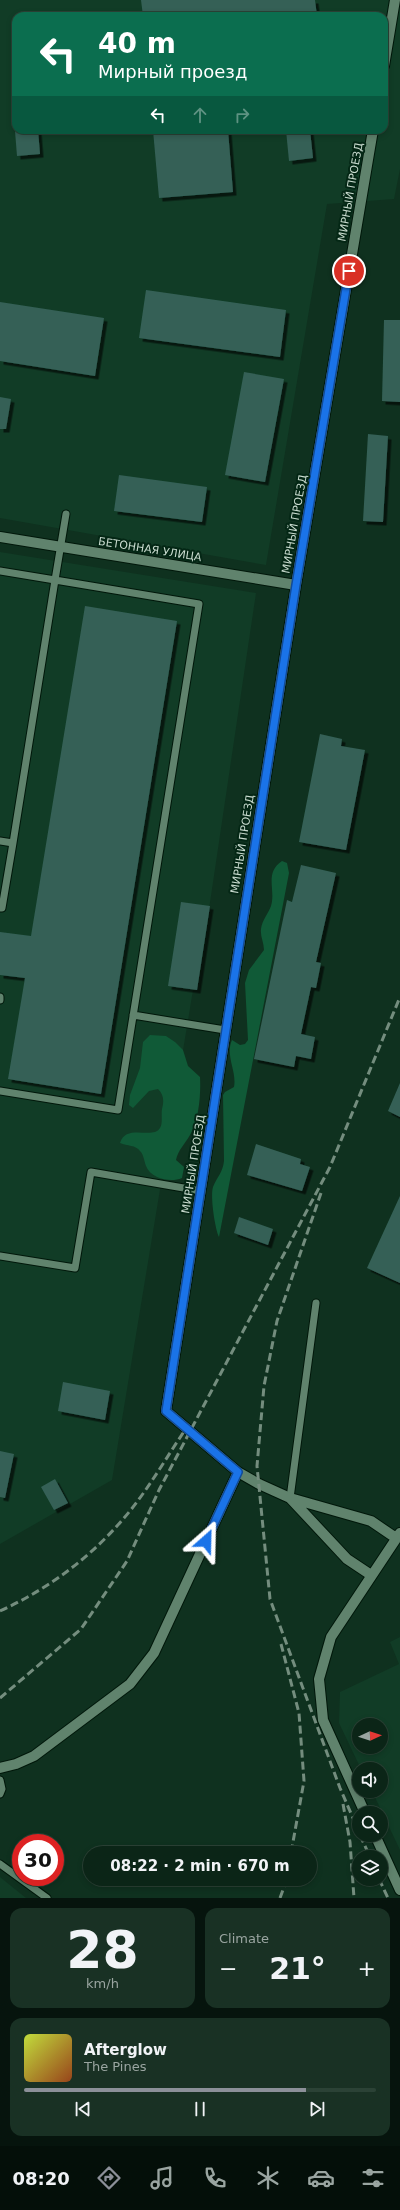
<!DOCTYPE html>
<html lang="en">
<head>
<meta charset="utf-8">
<style>
	:root { --surface:#0b2517; --page:#193124; --text:#f1f3f6; --muted:#9aa5a1; --line:#2b4236; --accent:#8c9099 }
	body { margin:0; font-family:"DejaVu Sans",sans-serif; background:var(--page); color:var(--text); height:100vh; display:flex; flex-direction:column; font-size:15px; white-space:nowrap }
	* { box-sizing:border-box; margin:0 }
	p { font-size:13px; color:var(--muted) }
	.icon { flex:none; width:22px; height:22px; fill:none; stroke:currentColor; stroke-width:2; stroke-linecap:round; stroke-linejoin:round }
	.map { position:relative; height:1898px; overflow:hidden }
	.sheet { display:flex; flex-direction:column; gap:10px; padding:10px; background:#06140d; flex:1 }
	.sheet>* { flex:none }
	.top-card { position:absolute; left:12px; top:12px; width:376px; height:122px; border-radius:12px; box-shadow:0 2px 6px #0003,0 0 0 1px var(--line); background:#0b6e4f; color:#fff; overflow:hidden }
	.needle { width:26px; rotate:87deg }
	.buttons { position:absolute; left:352px; top:1718px; display:grid; gap:8px }
	.buttons a { display:grid; place-items:center; width:36px; height:36px; border-radius:50%; background:var(--surface); box-shadow:0 2px 6px #0003,0 0 0 1px var(--line); font-size:20px }
	.speed { position:absolute; left:12px; top:1834px; display:flex; gap:8px; font-size:20px; font-weight:700; text-align:center }
	.speed>* { display:grid; place-content:center; width:52px; height:52px; border-radius:50%; background:var(--surface); box-shadow:0 2px 6px #0003,0 0 0 1px var(--line); line-height:1 }
	.speed .limit { border:6px solid #d22; background:#fff; color:#111 }
	.pin { position:absolute; display:grid; place-items:center; width:34px; height:34px; color:#fff; margin:-17px; border:2px solid #fff; border-radius:50%; box-shadow:0 1px 4px #0007 }
	.me { position:absolute; width:44px; margin:-22px; rotate:25deg; stroke-linejoin:round; filter:drop-shadow(0 0 3px #0008) }
	.turn { display:flex; align-items:center; gap:14px; height:84px; padding:0 20px; font-size:18px }
	.turn .icon { width:52px; height:52px; stroke-width:2.5 }
	.turn b { display:block; font-size:28px; line-height:34px }
	.lanes { display:flex; align-items:center; height:38px; padding:0 20px; background:#0003; justify-content:center; gap:20px; direction:ltr }
	.lanes .off { opacity:.35 }
	.big { font-size:30px; font-weight:700; line-height:1.1 }
	.sheet .tile { flex:1; display:flex; flex-direction:column; justify-content:center; gap:6px; min-width:0; padding:0 14px; border-radius:12px; background:var(--page) }
	.sheet .dial { align-items:center; gap:0 }
	.dial b { font-size:52px; line-height:1 }
	.song { display:flex; align-items:center; gap:12px }
	.cover { width:48px; height:48px; border-radius:6px; background:linear-gradient(135deg,hsl(70 70% 55%),hsl(20 70% 35%)) }
	.played { height:4px; border-radius:2px; background:linear-gradient(90deg,var(--accent) 80%,var(--line) 80%) }
	.keys { display:flex; justify-content:space-around; direction:ltr }
	.heat { display:flex; justify-content:space-between; align-items:center; font-size:22px; direction:ltr }
	.sheet .tiles { flex:1; display:grid; gap:10px; grid-template-columns:1fr 1fr }
	.tile:last-child { grid-column:span 2 }
	.trip { position:absolute; left:83px; top:1846px; width:234px; height:40px; border-radius:20px; background:var(--surface); box-shadow:0 2px 6px #0003,0 0 0 1px var(--line); font-weight:700; line-height:40px; text-align:center }
	.tabs { display:flex; height:64px; justify-content:space-around; align-items:center; background:#040f09; color:var(--muted) }
	.tabs .icon { width:28px; height:28px }
	.tabs .selected { color:var(--accent) }
	.tabs b { font-size:18px; color:var(--text) }
	.map>svg:first-child { display:block }
	.built { fill:#113c26; fill-rule:evenodd }
	.green { fill:#105a37 }
	.building { fill:#346056; filter:url(#shadow) }
	.lines { fill:none; stroke-linecap:round; stroke-linejoin:round }
	.lane-casing { stroke:#01170a; stroke-width:9 }
	.street-casing { stroke:#01170a; stroke-width:12 }
	.lane { stroke:#60836d; stroke-width:7 }
	.street { stroke:#60836d; stroke-width:10 }
	.rail { stroke:#748d7e; stroke-width:3; stroke-dasharray:8 4; stroke-linecap:butt }
	.route-casing { stroke:#114b97; stroke-width:10 }
	.route { stroke:#1a73e8; stroke-width:7 }
	.labels { text-anchor:middle; stroke-width:4; stroke-linejoin:round; paint-order:stroke }
	.street-label { font-size:11px; fill:#c9dbcf; stroke:#042715 }
</style>
</head>
<body>
<div class="map">
<svg width="400" height="1898" viewBox="0 0 400 1898">
	<defs>
		<filter id="shadow"><feDropShadow dx="3.5" dy="3.5" stdDeviation="0" flood-color="#0009"/></filter>
	</defs>
	<rect width="100%" height="100%" fill="#0f311f"/>
	<path class="built" d="M0,0H400V169L394,199L327,204L266,565L0,518ZM16,16H384V130H16Z
		M0,552L256,593L197,990H193L112,1480L0,1544Z
		M400,1637V1850L372,1791H381V1769H361L339,1723L340,1692L399,1664L390,1642ZM359,1725H381V1747H359Z
		M0,1877L26,1898H0Z"/>
	<path class="green" d="M282,861L287,863L289,873L219,1237C215,1229 210,1196 213,1187C217,1177 223,1172 224,1161L223,1095L225,1092L234,1087C237,1071 225,1056 232,1040L240,1045L245,1044L248,1040L245,983L249,970L264,950C264,943 260,936 261,929C262,920 268,914 271,906C276,890 264,873 282,861Z
		M150,1035L166,1036L175,1042L183,1050L188,1066L200,1077C201,1094 199,1120 190,1135C185,1144 178,1150 176,1160L184,1167L182,1178C171,1183 151,1179 146,1166C144,1161 144,1155 140,1151C136,1145 127,1146 120,1143C126,1123 153,1140 160,1128C163,1123 161,1115 162,1109C164,1101 164,1095 158,1089L149,1091L133,1108L129,1105L130,1095L140,1068L143,1042Z"/>
	<path class="building" d="M141,0H315L317,16H143Z
		M38,130L40,154L17,156L15,131Z
		M153,130H228L233,192L159,198Z
		M286,130H310L313,158L289,161Z
		M146,290L286,310L280,357L139,338Z
		M0,302L104,318L95,376L0,361Z
		M384,320H400V402L382,401Z
		M244,372L284,379L265,482L225,475Z
		M0,397L11,399L6,429H0Z
		M368,434L388,436L383,522L363,521Z
		M119,475L207,487L202,522L114,511Z
		M85,606L177,621L101,1094L8,1079L25,978L0,975V932L31,936Z
		M320,734L342,739L341,746L365,750L346,850L299,842Z
		M301,865L336,873L316,962L321,963L316,988L311,987L301,1034L315,1037L311,1059L296,1056L294,1067L254,1059L287,900L292,902Z
		M181,902L210,906L197,990L168,986Z
		M400,1083V1117L388,1111Z
		M256,1144L301,1159L300,1164L310,1167L302,1191L247,1175Z
		M400,1196V1283L367,1268Z
		M239,1217L273,1229L268,1245L234,1233Z
		M63,1382L110,1391L105,1420L58,1411Z
		M0,1451L14,1454L5,1498L0,1497Z
		M55,1479L68,1503L54,1510L41,1487Z"/>
	<g class="lines">
		<g class="lane-casing">
			<path id="lane" d="M0,571L55,580L66,514
				M0,841L13,843L55,580L199,604L118,1110L0,1091
				M0,908H2L13,843
				M0,997V1000
				M133,1015L225,1030
				M0,1256L75,1268L91,1172L201,1191
				M290,1498L316,1303
				M0,1780L2,1789L0,1794
				M0,1864L47,1898"/>
		</g>
		<g class="street-casing">
			<path id="street" d="M384,66L395,0
				M0,537L296,585
				M290,1498L259,1484L238,1472L166,1411L296,585L373,130
				M371,1575L347,1559L290,1498L371,1521L396,1538
				M0,1768L16,1764L34,1756L130,1684L154,1653L238,1472
				M365,1813L323,1720L319,1679L331,1637L400,1533
				M375,1835L400,1890"/>
		</g>
		<use href="#lane" class="lane"/>
		<use href="#street" class="street"/>
		<path class="rail" d="M321,1193L277,1321L264,1386L257,1466L270,1599L340,1788L359,1832
			M0,1611C48,1589 90,1558 124,1518C146,1493 166,1458 185,1430
			M281,1644L299,1713L304,1781L291,1853
			M0,1698L81,1629L127,1561L159,1490L330,1167L400,997
			M343,1804L350,1842L354,1898
			M360,1835L370,1857
			M379,1879L388,1898
			M280,1898L287,1879"/>
	</g>
	<g class="lines">
		<g class="route-casing">
			<path id="route" d="M206,1541L238,1472L166,1411L296,585L349,271"/>
		</g>
		<use href="#route" class="route"/>
	</g>
	<g class="labels">
		<g class="street-label">
			<text transform="translate(350 192) rotate(-80)" y="4">МИРНЫЙ ПРОЕЗД</text>
			<text transform="translate(294 524) rotate(-80)" y="4">МИРНЫЙ ПРОЕЗД</text>
			<text transform="translate(150 549) rotate(9)" y="4">БЕТОННАЯ УЛИЦА</text>
			<text transform="translate(242 844) rotate(-81)" y="4">МИРНЫЙ ПРОЕЗД</text>
			<text transform="translate(193 1164) rotate(-81)" y="4">МИРНЫЙ ПРОЕЗД</text>
		</g>
	</g>
</svg>
<div class="buttons">
<a><svg class="needle" viewBox="-14 -14 28 28"><path d="M0-13l5 13h-10z" fill="#e53935"/><path d="M0 13l5-13h-10z" fill="#9aa5a1"/></svg></a>
<a><svg class="icon" aria-label="sound" viewBox="0 0 24 24"><path d="M4 9h4l5-4v14l-5-4H4zM17 9q2 3 0 6"/></svg></a>
<a><svg class="icon" aria-label="search" viewBox="0 0 24 24"><circle cx="10" cy="10" r="6"/><path d="M15 15l6 6"/></svg></a>
<a><svg class="icon" aria-label="layers" viewBox="0 0 24 24"><path d="M12 4l9 5-9 5-9-5zM3 14l9 5 9-5"/></svg></a>
</div>
<div class="speed"><div class="limit">30</div></div>
<div class="pin" style="left:349px;top:271px;background:#d93025"><svg class="icon" aria-label="arrive" viewBox="0 0 24 24"><path d="M6 21V4h12l-3 4 3 4H6"/></svg></div>
<svg class="me" style="left:206px;top:1541px" viewBox="-20 -20 40 40"><path d="M0-17L14 15 0 8-14 15z" fill="#1a73e8" stroke="#fff" stroke-width="4"/></svg>
<div class="trip">08:22 · 2 min · 670 m</div>
<div class="top-card">
<div class="turn"><svg class="icon" aria-label="left" viewBox="0 0 24 24"><path d="M17 20v-9H6M10 6l-5 5 5 5"/></svg><div><b>40 m</b>Мирный проезд</div></div>
<div class="lanes"><svg class="icon" aria-label="left" viewBox="0 0 24 24"><path d="M17 20v-9H6M10 6l-5 5 5 5"/></svg><svg class="icon off" aria-label="ahead" viewBox="0 0 24 24"><path d="M12 20V5M6 11l6-6 6 6"/></svg><svg class="icon off" aria-label="right" viewBox="0 0 24 24"><path d="M7 20v-9h11M14 6l5 5-5 5"/></svg></div>
</div>
</div>
<section class="sheet">
<div class="tiles">
<div class="tile dial"><b>28</b><p>km/h</p></div>
<div class="tile"><p>Climate</p>
<div class="heat"><a>−</a><b class="big">21°</b><a>+</a></div>
</div>
<div class="tile">
<div class="song"><i class="cover"></i><div><b>Afterglow</b><p>The Pines</p></div></div>
<div class="played"></div>
<div class="keys"><svg class="icon" aria-label="previous" viewBox="0 0 24 24"><path d="M18 5L8 12l10 7zM5 5v14"/></svg><svg class="icon" aria-label="pause" viewBox="0 0 24 24"><path d="M8 5v14M16 5v14"/></svg><svg class="icon" aria-label="next" viewBox="0 0 24 24"><path d="M6 5l10 7-10 7zM19 5v14"/></svg></div>
</div>
</div>
</section>
<nav class="tabs">
<b>08:20</b>
<svg class="icon selected" aria-label="directions" viewBox="0 0 24 24"><path d="M12 3l9 9-9 9-9-9zM9 14v-3h6M13 9l2 2-2 2"/></svg>
<svg class="icon" aria-label="music" viewBox="0 0 24 24"><path d="M9 18V5l10-2v13"/><circle cx="6" cy="18" r="3"/><circle cx="16" cy="16" r="3"/></svg>
<svg class="icon" aria-label="phone" viewBox="0 0 24 24"><path d="M5 4h4l2 5-3 2q2 4 5 5l2-3 5 2v4C11 20 4 13 5 4z"/></svg>
<svg class="icon" aria-label="climate" viewBox="0 0 24 24"><path d="M12 3v18M4 7l16 10M4 17L20 7"/></svg>
<svg class="icon" aria-label="car" viewBox="0 0 24 24"><path d="M5 17H2v-5l4-1 3-4h7l3 4 3 1v5h-3M9 17h6M6 11h13"/><circle cx="7" cy="17" r="2"/><circle cx="17" cy="17" r="2"/></svg>
<svg class="icon" aria-label="filters" viewBox="0 0 24 24"><path d="M4 7h16M4 17h16"/><circle cx="9" cy="7" r="2"/><circle cx="15" cy="17" r="2"/></svg>
</nav>
</body>
</html>
